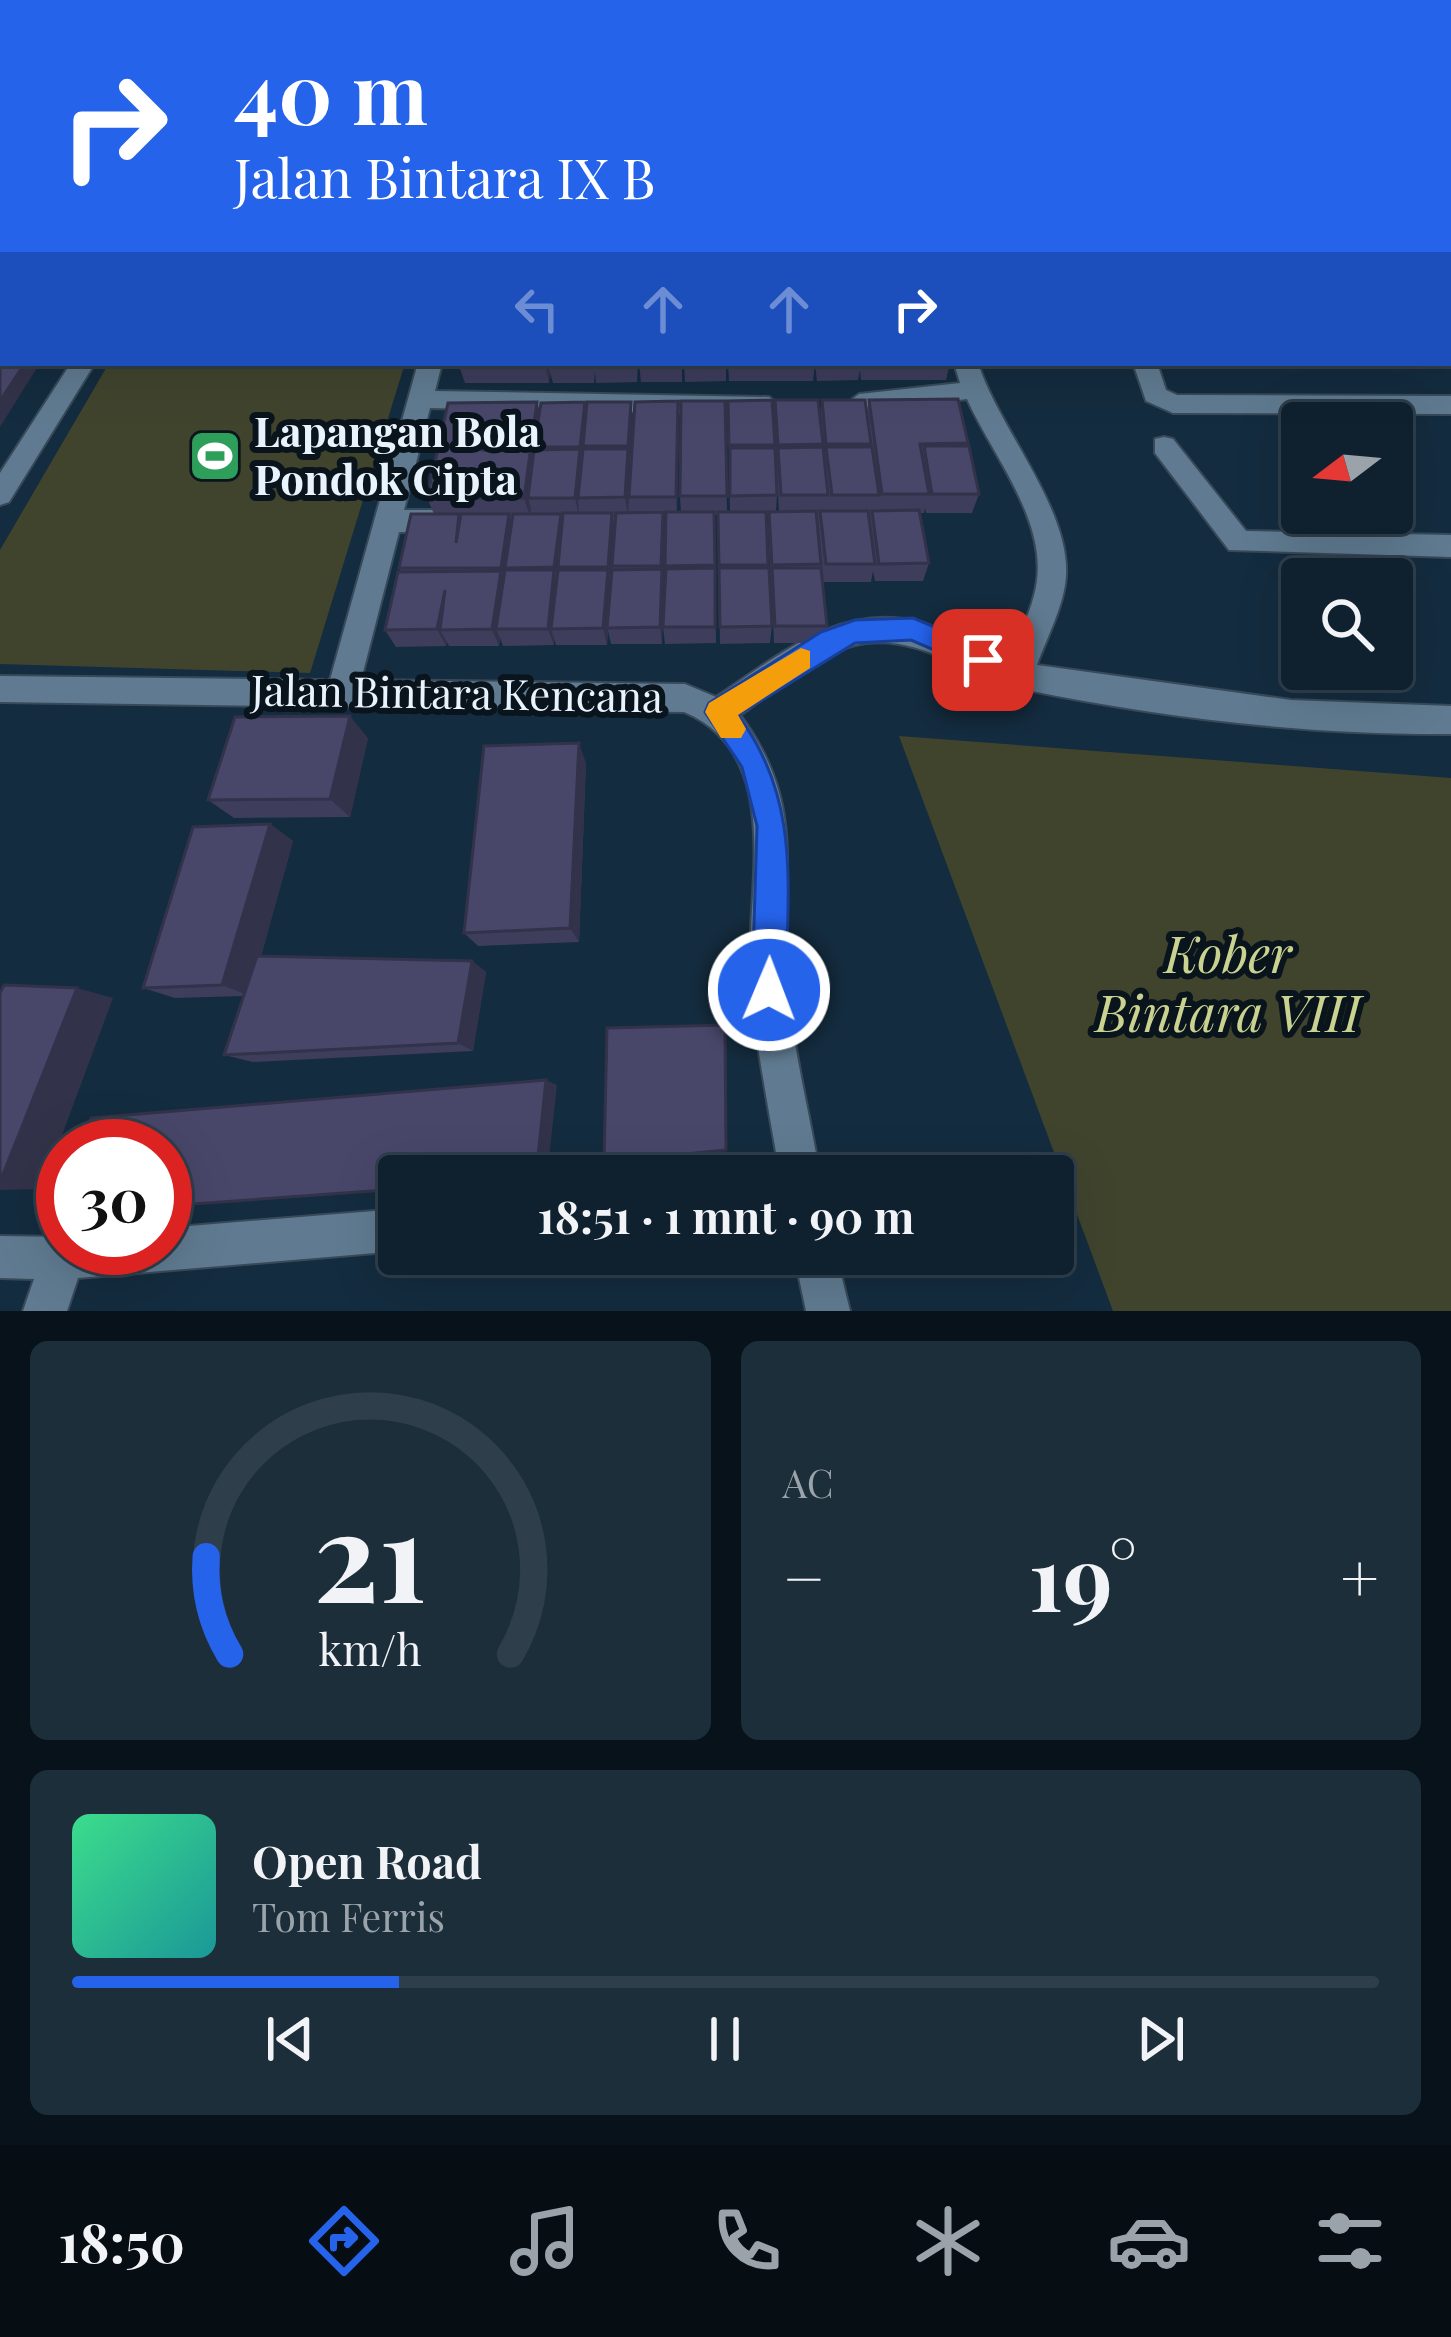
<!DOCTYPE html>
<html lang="id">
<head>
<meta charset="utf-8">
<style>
	:root { --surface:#0f212f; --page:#1d2e3b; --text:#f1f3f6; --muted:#9ba3aa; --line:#2f3e4b; --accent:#2563eb }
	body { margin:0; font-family:"Playfair Display",serif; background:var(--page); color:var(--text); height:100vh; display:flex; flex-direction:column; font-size:45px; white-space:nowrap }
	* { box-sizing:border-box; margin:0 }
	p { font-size:39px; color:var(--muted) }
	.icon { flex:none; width:66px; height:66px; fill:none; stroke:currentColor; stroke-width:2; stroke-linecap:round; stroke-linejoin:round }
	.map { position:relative; height:1311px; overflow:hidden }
	.panel { display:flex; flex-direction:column; gap:30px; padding:30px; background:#08121a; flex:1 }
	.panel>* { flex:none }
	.banner { position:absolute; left:0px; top:0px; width:1452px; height:366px; box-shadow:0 12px 48px #0002,0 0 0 3px var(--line); background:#2563eb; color:#fff; overflow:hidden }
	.needle { width:78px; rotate:254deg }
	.fabs { position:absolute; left:1281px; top:402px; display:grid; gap:24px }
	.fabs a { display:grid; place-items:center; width:132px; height:132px; border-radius:12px; background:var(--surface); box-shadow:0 12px 48px #0002,0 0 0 3px var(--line); font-size:60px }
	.speed { position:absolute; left:36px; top:1119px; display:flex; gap:24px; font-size:60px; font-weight:700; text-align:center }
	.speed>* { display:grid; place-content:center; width:156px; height:156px; border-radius:50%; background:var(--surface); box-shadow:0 12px 48px #0002,0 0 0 3px var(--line); line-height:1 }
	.speed .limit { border:18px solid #d22; background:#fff; color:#111 }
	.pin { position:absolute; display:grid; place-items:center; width:102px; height:102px; color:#fff; margin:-51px; border-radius:24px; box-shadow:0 6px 18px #0006 }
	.me { position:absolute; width:132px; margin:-66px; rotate:1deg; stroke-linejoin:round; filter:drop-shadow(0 0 9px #0008) }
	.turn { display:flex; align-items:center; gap:42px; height:252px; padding:0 36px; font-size:54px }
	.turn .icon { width:156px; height:156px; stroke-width:2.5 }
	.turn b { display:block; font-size:84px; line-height:102px }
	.lanes { display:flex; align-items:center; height:114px; padding:0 36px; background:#0003; justify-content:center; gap:60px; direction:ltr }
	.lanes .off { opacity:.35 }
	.big { font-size:90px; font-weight:700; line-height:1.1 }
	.panel .tile { flex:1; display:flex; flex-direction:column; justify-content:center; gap:18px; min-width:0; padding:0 42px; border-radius:18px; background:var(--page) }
	.panel .dial { align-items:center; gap:0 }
	.dial svg { height:312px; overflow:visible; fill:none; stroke:var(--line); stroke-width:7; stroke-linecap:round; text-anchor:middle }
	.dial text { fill:var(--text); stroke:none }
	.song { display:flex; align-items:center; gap:36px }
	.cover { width:144px; height:144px; border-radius:18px; background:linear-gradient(135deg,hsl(150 70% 55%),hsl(180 70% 35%)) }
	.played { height:12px; border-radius:6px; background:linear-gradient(90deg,var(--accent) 25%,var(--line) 25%) }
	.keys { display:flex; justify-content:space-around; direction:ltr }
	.heat { display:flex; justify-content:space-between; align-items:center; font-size:66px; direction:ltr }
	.panel .tiles { flex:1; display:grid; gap:30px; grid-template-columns:1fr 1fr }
	.tile:last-child { grid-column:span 2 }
	.trip { position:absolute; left:378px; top:1155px; width:696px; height:120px; border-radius:12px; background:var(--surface); box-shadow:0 12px 48px #0002,0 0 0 3px var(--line); font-weight:700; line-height:120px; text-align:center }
	.tab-bar { display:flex; height:192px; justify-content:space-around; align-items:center; background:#060d13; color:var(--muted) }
	.tab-bar .icon { width:84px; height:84px }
	.tab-bar .selected { color:var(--accent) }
	.tab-bar b { font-size:54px; color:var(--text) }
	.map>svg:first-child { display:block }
	.green { fill:#41442d }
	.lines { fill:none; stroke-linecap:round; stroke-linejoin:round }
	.minor-casing { stroke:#384a59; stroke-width:4 }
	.minor { fill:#607b91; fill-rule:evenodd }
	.wall { fill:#3e3d5b }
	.shaded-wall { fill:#32324a }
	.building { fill:#48476a; stroke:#32324a; stroke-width:3; fill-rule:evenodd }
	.route { fill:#2563eb; stroke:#184099; stroke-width:3 }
	.slow { fill:#f59e0b }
	.labels { text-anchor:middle; stroke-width:12; stroke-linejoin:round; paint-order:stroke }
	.poi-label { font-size:42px; font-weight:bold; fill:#e8f3fd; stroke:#09141c; text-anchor:start }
	.street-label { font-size:42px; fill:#e8f3fd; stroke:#09141c }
	.near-park-label { font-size:51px; font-style:italic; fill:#c9d28f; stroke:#09141c }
</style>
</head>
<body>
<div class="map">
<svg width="1451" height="1311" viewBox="0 0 1451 1311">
	<rect width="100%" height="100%" fill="#142c3f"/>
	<path class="green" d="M109,363H405L310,673L0,664V550Z
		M899,736L1451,778V1311H1113Z"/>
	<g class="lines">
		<g class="minor-casing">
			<path id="minor" d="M172,0H466L172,3Z
				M686,0H917L919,3H688Z
				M1449,1H1451V11L1449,3H1443Z
				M1449,45H1451V57H1449Z
				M3,175V190L0,191V176Z
				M1449,190H1451V204H1449Z
				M3,211V226H0V212Z
				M1449,250L1451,251V267L1449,266Z
				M1449,295H1451V309H1449Z
				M71,363H95L9,502L0,505V473Z
				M418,363H442L435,391L769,397L781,406L769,415L430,408L404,510H450L464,521L450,532H399L361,680L685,684L716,697C778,656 842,600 922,623C952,632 979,649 1009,659C1019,634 1034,607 1037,580C1045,517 991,453 967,399L859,412L847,403L859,394L960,383L954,363H978C999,429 1070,508 1066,576C1064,606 1047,637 1037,665L1291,700L1451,706V734C1308,735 1163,718 1022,689C968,677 924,636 866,643C818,649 778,689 740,715C813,813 776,883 788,992C794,1054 810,1115 820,1176H780C770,1116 758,1055 751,995C741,906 792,757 684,712L0,702V676L330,680Z
				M1133,363H1157L1166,390L1177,395L1451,396V414L1173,413L1146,401Z
				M1164,437L1173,439L1246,531L1451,535V557L1229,550L1155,453V439Z
				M399,1209V1251L78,1278L67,1311H23L34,1279L0,1278V1236L63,1237V1248H165V1228Z
				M794,1254H836L850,1311H806Z"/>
		</g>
		<use href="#minor" class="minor"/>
	</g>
	<path class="wall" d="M458,363H638L637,382L596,383L595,372L594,383H553L550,373L549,383H465Z
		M639,363H682V382H641Z
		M684,363H726V381L685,382Z
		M728,363H950L946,380H861L860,370L858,380L817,381L815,364L813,381H729Z
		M772,400L777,495L776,511H779L773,420L775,400L820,416L822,400L867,411L869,400L968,443L979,494L972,513H926L925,508L924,513H920L929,563L923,581H875L873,571L871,582H823L827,626L824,643H774L768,530L769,514H766L772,626L770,643L720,644L718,515H714L716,643L665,644L663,627L666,515L664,516L665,531L662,644H611L608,631L607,645H556L554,639V645L503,646L500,638L499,646H449L447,642L446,646L396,647L385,630L401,571L399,568L434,514L427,498L448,403L537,402L540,412L585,402L586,411L631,402L633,421H679L677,512H681L680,496L725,401L727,512H730L728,401Z
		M368,738L350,817L234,818L208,800Z
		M586,763L579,942L478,946L464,933Z
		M270,824L293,841L261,956L472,961L486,972L473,1051L253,1062L224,1055L244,996L175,998L143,988Z"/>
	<path class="shaded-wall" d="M3,97V134L0,137V100Z
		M25,363H40L0,427V401Z
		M545,363H548L550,373L549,383Z
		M678,401L679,421L677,515L676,497Z
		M537,402L542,422L534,447L538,458L528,498L531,508L530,517L524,498Z
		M585,402L588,422L583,446L584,466L580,447Z
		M631,402L633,421L631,466L628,446Z
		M580,449L584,469L578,498L579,516L575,498Z
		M628,449L631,468L628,516L625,497Z
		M663,512L665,531L662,644L660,627Z
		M612,513L615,532L611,585L608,567Z
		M509,514L515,533L505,568L508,578L507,585L501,568Z
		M561,514L565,532L558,567L560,576V585L554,567Z
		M554,570L559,588L551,629L554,639V645L548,629Z
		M608,570L611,587L607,645L603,628Z
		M501,571L507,588L496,629L500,638L499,646L492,629Z
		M445,590L440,630L447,642L446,646L437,629Z
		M350,716L368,738L350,817L330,799Z
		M579,743L586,763L579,942L570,928Z
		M270,824L293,841L250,996L222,985Z
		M472,961L486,972L473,1051L458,1043Z
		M77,988L113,998L42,1189L0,1190V1182Z
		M546,1080L557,1085L547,1176H536Z"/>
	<path class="building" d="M385,0H465L464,3H384Z
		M487,0H567L566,3H486Z
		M593,0H671V3H592Z
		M1246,0H1291L1292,3H1248Z
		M294,1H374L373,3H293Z
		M698,1L777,2V3H698Z
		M0,50H3V74H0Z
		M0,74H3V97L0,100Z
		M3,237V363H25L0,401V241Z
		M958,399L968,443L920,444L929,494H882L869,400Z
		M772,400L775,445H729L728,401Z
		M775,400H818L823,444L778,445Z
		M822,400H865L871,444H826Z
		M678,401L676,497H629L635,402Z
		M681,401H725L727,496H680Z
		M537,402L524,498H477V483L474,498H427L448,403ZM484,447L520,450H483Z
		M585,402L580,447H534L541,403Z
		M587,402H631L628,446H583Z
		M924,446H969L979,494H932Z
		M823,447L828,495H781L778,448Z
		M826,447H872L879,495H832Z
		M730,448H775L777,495L730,496Z
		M580,449L575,498H528L534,450Z
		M583,449H628L625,497L578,498Z
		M919,510L929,563L879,564L872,511Z
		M816,511L821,564L772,565L769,512Z
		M820,511H868L875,564H826Z
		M663,512L661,566H612L616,513Z
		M666,512H714L715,565L665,566Z
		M718,512H766L768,565H719Z
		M563,513H612L608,567H558Z
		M411,514H459L456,543L461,514H509L501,568H399Z
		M513,514H561L554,567L505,568Z
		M715,568V627H663L666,569Z
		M719,568H769L772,626L720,627Z
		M772,568H821L827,626H775Z
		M662,569L660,627L607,628L612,570Z
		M505,570H554L548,629H496Z
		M558,570H608L603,628L551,629Z
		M501,571L492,629L440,630L445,590L437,629L385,630L398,572Z
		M350,716L330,799L208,800L235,717Z
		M579,743L570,928L464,933L484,746Z
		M270,824L222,985L143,988L193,827Z
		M257,956L472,961L458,1043L224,1055Z
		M4,985L77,988L0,1182V993Z
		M725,1025L726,1150L604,1162L607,1028Z
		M546,1080L536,1176H399V1189L165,1206V1146H80L91,1118Z
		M63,1193V1213L55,1214Z"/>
	<path class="route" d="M913,618L992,651V668L983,671L911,640L855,643L738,715C802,801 787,889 786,990L781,1002L769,1007L757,1002L752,990L757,826L742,767L705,712L709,703L821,632L855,620Z"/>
	<path class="slow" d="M801,648L810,651V668L738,715L746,729L741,738H721L705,712L709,703Z"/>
	<defs>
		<g id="stadium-square" transform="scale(2.7)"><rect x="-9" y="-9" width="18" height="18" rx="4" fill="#2e9e5b" stroke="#09141c"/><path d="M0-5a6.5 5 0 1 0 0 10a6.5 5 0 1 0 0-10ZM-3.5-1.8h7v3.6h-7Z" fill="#fff"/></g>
	</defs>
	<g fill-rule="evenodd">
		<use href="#stadium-square" x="215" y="456"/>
	</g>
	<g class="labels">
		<g class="poi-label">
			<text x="254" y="447">Lapangan Bola<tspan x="254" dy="48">Pondok Cipta</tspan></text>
		</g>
		<g class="street-label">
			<text transform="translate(457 694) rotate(1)" y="15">Jalan Bintara Kencana</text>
		</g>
		<g class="near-park-label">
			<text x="1228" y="973">Kober<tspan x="1228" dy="59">Bintara VIII</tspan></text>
		</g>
	</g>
</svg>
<div class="fabs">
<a><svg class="needle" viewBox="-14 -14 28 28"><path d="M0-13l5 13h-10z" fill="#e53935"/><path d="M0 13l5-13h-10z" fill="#9ba3aa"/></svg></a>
<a><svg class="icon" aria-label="search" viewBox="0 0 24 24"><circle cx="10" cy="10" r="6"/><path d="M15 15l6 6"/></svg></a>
</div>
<div class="speed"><div class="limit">30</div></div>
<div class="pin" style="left:983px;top:660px;background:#d93025"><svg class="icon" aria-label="arrive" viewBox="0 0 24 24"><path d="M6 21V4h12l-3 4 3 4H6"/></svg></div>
<svg class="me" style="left:769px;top:990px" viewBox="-20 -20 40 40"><circle r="17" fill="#2563eb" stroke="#fff" stroke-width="3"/><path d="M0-11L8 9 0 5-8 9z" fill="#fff"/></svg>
<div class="trip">18:51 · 1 mnt · 90 m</div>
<div class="banner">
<div class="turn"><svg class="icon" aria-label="right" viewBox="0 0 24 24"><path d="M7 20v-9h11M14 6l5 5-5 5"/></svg><div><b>40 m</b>Jalan Bintara IX B</div></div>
<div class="lanes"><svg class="icon off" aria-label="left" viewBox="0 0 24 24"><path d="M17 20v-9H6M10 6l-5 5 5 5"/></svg><svg class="icon off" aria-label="ahead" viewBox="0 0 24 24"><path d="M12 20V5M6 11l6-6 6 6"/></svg><svg class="icon off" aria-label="ahead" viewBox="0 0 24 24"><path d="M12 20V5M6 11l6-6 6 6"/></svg><svg class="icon" aria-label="right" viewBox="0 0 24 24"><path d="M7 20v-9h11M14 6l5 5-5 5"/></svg></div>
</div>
</div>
<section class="panel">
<div class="tiles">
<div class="tile dial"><svg viewBox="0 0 100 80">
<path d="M14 69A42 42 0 1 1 86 69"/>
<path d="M14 69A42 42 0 0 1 8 44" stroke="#2563eb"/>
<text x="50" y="56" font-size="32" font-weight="700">21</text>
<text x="50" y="72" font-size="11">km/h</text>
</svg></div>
<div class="tile"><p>AC</p>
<div class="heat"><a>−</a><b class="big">19°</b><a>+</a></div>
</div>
<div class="tile">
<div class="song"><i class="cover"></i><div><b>Open Road</b><p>Tom Ferris</p></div></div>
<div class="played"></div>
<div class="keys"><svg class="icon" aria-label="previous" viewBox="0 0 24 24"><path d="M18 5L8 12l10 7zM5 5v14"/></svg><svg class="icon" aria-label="pause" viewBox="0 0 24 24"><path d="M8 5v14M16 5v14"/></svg><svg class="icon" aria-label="next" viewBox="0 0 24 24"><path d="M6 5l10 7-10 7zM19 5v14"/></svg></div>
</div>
</div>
</section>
<nav class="tab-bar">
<b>18:50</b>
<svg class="icon selected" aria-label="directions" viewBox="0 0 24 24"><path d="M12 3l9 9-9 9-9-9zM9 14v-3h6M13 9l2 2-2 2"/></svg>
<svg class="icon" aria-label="music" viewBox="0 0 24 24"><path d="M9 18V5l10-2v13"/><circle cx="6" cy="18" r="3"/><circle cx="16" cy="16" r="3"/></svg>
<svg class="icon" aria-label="phone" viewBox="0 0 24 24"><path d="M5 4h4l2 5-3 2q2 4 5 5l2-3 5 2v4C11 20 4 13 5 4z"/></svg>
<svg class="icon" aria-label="climate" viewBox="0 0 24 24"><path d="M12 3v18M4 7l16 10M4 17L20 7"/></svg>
<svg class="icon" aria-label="car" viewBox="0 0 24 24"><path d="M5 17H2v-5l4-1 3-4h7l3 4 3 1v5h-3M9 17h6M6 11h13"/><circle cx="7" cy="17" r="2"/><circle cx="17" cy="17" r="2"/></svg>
<svg class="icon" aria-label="filters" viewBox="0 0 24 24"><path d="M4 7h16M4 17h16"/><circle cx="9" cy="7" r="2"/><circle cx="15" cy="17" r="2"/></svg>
</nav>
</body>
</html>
